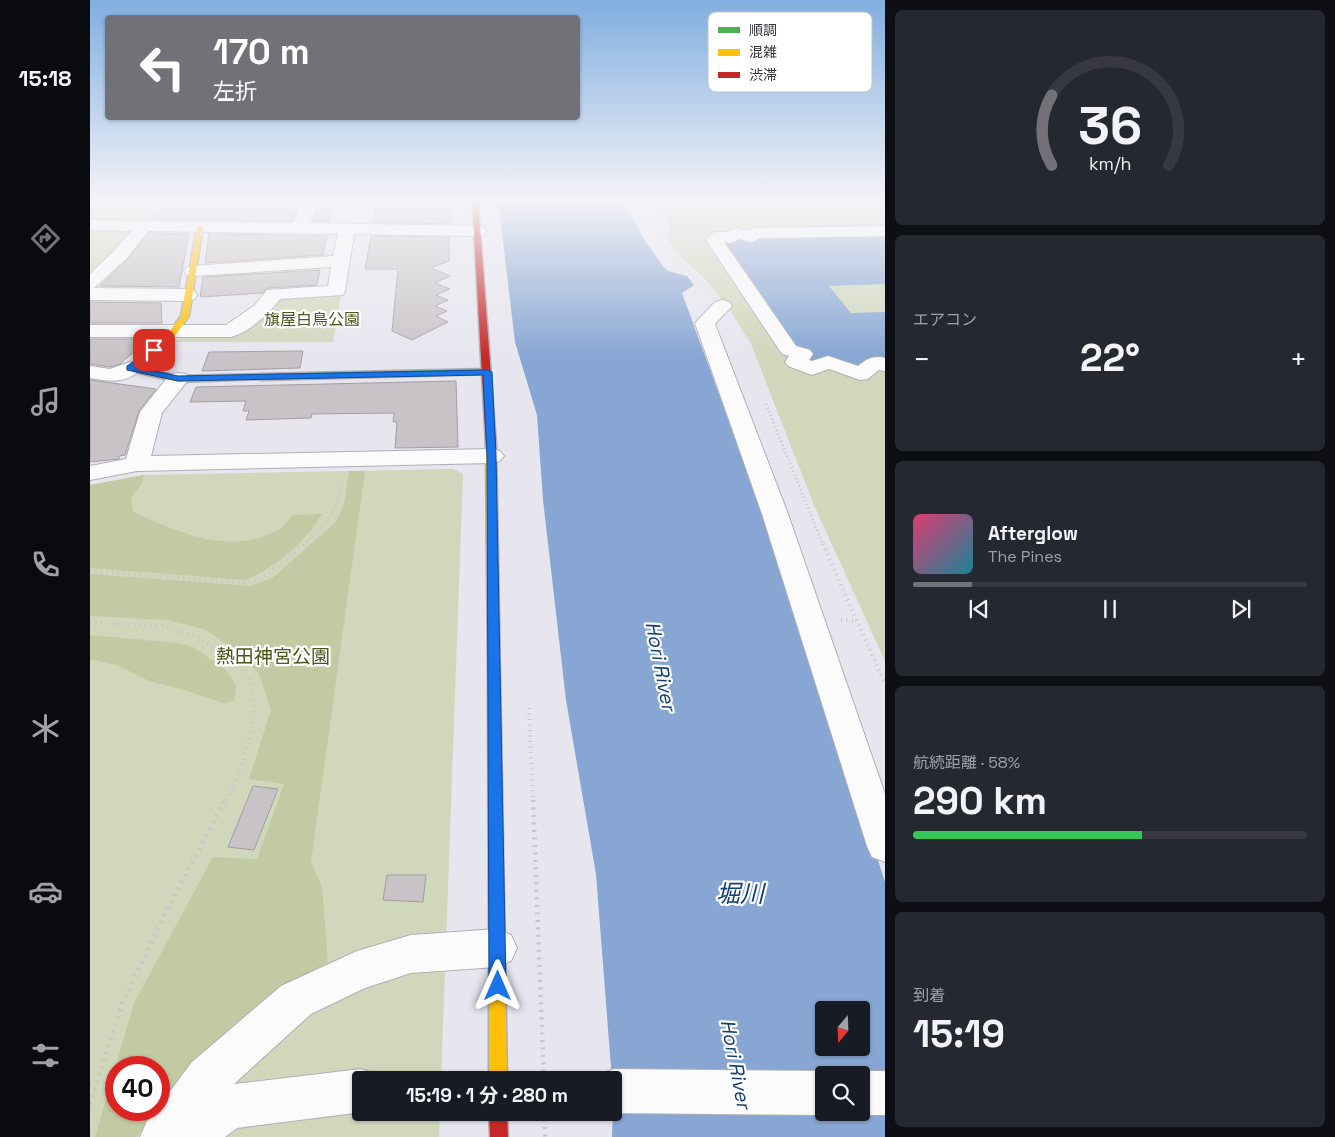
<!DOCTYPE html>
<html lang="ja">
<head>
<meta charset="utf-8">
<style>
	:root { --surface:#171b24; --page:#242831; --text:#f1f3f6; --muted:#9ea1a6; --line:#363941; --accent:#737178 }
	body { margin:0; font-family:"Space Grotesk","Noto Sans JP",sans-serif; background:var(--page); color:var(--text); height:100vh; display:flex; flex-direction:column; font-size:19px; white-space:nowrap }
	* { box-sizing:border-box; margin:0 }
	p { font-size:16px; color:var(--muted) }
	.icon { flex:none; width:28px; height:28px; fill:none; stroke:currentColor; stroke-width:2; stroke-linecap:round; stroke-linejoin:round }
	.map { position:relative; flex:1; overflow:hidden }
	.panel { display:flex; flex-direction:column; gap:10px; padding:10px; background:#0d0f14; width:450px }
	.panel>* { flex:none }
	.banner { position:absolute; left:15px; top:15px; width:475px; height:105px; border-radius:5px; box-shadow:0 1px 4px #0004; background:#737178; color:#fff; overflow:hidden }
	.needle { width:32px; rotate:199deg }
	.controls { position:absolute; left:725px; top:1001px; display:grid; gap:10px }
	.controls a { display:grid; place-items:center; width:55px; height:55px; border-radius:5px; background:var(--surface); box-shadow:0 1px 4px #0004; font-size:25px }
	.speed { position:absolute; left:15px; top:1056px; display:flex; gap:10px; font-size:25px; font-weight:700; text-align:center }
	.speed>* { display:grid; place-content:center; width:65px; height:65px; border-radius:50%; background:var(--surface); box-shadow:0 1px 4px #0004; line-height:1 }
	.speed .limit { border:8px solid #d22; background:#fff; color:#111 }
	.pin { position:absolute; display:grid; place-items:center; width:42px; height:42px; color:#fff; margin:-21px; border-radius:10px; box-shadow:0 2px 8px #0006 }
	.me { position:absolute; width:55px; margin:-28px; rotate:0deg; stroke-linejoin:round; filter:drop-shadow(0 0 4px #0008) }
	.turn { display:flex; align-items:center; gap:18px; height:105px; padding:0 25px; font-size:22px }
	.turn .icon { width:65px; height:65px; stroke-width:2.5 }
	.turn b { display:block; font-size:35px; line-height:42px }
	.big { font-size:38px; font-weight:700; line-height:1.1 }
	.panel .widget { flex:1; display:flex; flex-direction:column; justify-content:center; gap:8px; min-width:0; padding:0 18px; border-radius:8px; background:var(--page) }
	.panel .dial { align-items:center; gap:0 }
	.dial svg { height:130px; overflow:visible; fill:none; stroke:var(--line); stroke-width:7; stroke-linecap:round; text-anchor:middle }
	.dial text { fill:var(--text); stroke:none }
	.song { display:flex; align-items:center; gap:15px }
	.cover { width:60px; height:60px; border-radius:8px; background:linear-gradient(135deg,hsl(340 70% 55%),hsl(190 70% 35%)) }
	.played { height:5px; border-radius:2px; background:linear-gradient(90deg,var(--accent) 15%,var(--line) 15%) }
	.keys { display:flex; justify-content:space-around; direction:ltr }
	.heat { display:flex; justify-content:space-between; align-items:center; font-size:28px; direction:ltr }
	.charge { height:8px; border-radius:4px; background:linear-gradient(90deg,#34c759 58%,var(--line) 0) }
	.trip { position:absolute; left:262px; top:1071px; width:270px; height:50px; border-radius:5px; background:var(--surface); box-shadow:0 1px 4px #0004; font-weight:700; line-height:50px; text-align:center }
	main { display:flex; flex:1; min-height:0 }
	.menu { display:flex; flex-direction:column; width:90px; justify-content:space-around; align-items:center; background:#090b0e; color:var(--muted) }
	.menu .icon { width:35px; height:35px }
	.menu .on { color:var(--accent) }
	.menu b { font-size:22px; color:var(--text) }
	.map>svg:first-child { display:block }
	.green { fill:#d0d7bb; fill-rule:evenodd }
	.forest { fill:#c2caa3; fill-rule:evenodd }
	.water { fill:#87a6d3; fill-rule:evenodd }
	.building { fill:#c8c3c6; stroke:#a29ea2 }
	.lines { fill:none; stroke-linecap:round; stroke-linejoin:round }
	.lane-casing { stroke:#b0aeb5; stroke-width:3 }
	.street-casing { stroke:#b0aeb5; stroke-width:2 }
	.fast-casing { stroke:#b0aeb5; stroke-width:3 }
	.slow-casing { stroke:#b0aeb5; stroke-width:3 }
	.jam-casing { stroke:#b0aeb5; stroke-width:3 }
	.path-far3 { stroke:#c6c6c9; stroke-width:2; stroke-dasharray:0.5 2.5; stroke-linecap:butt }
	.path-far2 { stroke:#c6c6c9; stroke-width:2.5; stroke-dasharray:1 3; stroke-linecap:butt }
	.path-far1 { stroke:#c6c6c9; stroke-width:4; stroke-dasharray:1 4.5; stroke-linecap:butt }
	.path { stroke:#c6c6c9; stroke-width:4.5; stroke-dasharray:2 5.5; stroke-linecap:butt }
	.lane { fill:#fbfbfc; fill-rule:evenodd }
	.street { fill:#fbfbfc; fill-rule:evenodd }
	.fast { fill:#4caf50; fill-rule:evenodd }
	.slow { fill:#ffc107; fill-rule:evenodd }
	.jam { fill:#c62828; fill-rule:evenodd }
	.route { fill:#1a73e8; stroke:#114b97 }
	.labels { text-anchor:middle; stroke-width:4.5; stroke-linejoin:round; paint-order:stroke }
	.far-park-label { font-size:16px; fill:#4b551d; stroke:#fff }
	.park-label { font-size:19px; fill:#4b551d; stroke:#fff }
	.water-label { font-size:20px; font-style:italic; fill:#123e76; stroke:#fff }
	.near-water-label { font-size:24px; font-style:italic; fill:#123e76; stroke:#fff }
	.key { fill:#fff; stroke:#c2c2c4; stroke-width:1 }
	.key-label { font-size:14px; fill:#353239 }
</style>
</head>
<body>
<main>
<nav class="menu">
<b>15:18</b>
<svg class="icon on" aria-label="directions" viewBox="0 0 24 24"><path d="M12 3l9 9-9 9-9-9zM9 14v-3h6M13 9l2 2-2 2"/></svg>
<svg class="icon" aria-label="music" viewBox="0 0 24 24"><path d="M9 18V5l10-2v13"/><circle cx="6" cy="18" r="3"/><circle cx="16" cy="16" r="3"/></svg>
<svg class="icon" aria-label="phone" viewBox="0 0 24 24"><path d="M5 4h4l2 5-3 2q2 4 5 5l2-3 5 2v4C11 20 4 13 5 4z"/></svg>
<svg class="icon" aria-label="climate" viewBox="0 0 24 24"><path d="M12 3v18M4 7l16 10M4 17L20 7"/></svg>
<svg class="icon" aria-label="car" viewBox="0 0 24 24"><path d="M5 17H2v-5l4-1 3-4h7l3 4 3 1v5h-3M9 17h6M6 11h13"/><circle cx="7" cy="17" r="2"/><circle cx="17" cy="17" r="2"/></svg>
<svg class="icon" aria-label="filters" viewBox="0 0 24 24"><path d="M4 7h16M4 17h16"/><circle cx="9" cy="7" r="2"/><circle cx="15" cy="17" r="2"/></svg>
</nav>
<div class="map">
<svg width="795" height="1137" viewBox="0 0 795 1137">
	<rect width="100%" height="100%" fill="#e7e5ee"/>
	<path class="green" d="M0,199H165L164,202L71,201L55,221L0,220Z
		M563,199H795V661L724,505L661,344L643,315L620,284L593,259L583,248L577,237L580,226Z
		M0,229L38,230L43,232L0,277Z
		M251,294L243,342H84L97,335H142L187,299Z
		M363,469L373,474L351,1080H271V1112L350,1113L349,1137H0V485L54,475ZM26,1068H69V1110H26Z"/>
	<path class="forest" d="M259,471H275L221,862L232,887L238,962L191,993L122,1054L46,1137H5L44,1003L123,857L167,859L194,784L159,779L181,710L169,674L139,645L114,629L77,620L0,616V574L161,586L182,578L245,523L254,505ZM26,1068H69V1110H26Z
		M54,475L52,483L41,498L43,512C88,532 139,556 186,531C193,528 198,520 203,515L232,514C215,543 186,567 156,580L0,568V485Z
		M0,635L87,643L103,647L135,669L146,685L144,701L133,703L91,689L59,681L27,665L0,659Z"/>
	<path class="water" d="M408,199H532L555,241L573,266L578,271L597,276L604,285L592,293L703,597L795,882V1137H522L524,1080H522L506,874L476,700L453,500L447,415L425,342ZM734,1010H771V1048H734ZM734,1075H771V1112H734Z
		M795,233V284L739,286L761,313L795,312V361L767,371L722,366L702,349L633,247L636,243L629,240L649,236Z"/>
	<path class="building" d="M287,199H360V224L283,222Z
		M74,202L174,204L211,203L202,221L61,219Z
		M231,203L243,204L239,221H222Z
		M59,233L99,234L89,287L10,286L38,259Z
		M119,234L237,236L233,255L115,263Z
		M281,236L359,237V261L341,268L360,276L345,283L360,289L346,295L358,300L345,306L357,311L346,316L358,322L322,340L302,331L308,269H275Z
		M230,270L227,285L177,288L173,293L110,297L113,277Z
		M0,302L71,303L72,323H0Z
		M0,339H58L30,364L20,367L0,364Z
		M213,351L210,368L112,371L119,352Z
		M0,380L66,389L49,411L35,455L29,456V459L0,462Z
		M366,381L368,447L305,448L307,422H303L304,413L222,414L221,418L156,420L159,411H153L156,401L100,402L106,387Z
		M163,786L188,789L164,850L138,847Z
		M297,875H336L333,902L293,900Z"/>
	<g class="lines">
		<g class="lane-casing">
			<path id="lane" d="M769,199H778L780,202L773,204Z"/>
		</g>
		<g class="street-casing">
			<path id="street" d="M215,199H231L219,223L388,226L394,227L396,231L394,235L388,236L264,234L255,291L253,295L190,299C178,314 160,332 141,337H0V325H136L165,305L177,290L238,286L241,267L103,276L97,275L94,271L97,267L103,266L243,256L248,234L58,231L37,258L4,288L98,289L105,291L107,295L105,299L98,301L0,300V274L25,250L41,231L0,230V220L203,223Z
				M795,226V236L670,238L662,242L650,239L640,243L634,242L706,346L720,350L723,354L719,360L722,361L738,356L768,366C777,359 783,355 795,358V371L789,370L778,379L770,380L739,369L722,375L698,366L695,362L699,356L692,354L616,240L624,232H637L647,228L658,231L665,228Z
				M632,300L639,302L642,306L625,324L698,514L795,794V862L782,857L777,846L672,514L605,323L625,302Z
				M40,362L47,364L51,368C39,385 17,381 0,378V366L20,369Z
				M88,373L96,374L99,379L72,413L61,456L402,449L410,451L414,456L410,461L402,463L47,471L0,480V466L36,459L50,412L80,374Z
				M407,929L421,935L427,948L421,961L407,967L321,973L275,988L221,1014L144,1084L271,1069L287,1075L289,1080H271L273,1112L147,1128L135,1137H50L57,1121L65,1110H69V1106L102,1062L191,986L267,951L321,935Z
				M524,1069L734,1071L744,1075H734V1112H741L734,1115L524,1113L522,1112L524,1080H506L508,1075Z
				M771,1071H795V1115H771L764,1112H771V1075H761Z"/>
		</g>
		<g class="fast-casing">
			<path id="fast" d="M397,369L400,370V374L172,380L168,377L172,374Z
				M404,671L408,673L410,676L415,964L413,970L407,972L401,970L399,964L398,676L400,673Z"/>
		</g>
		<g class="slow-casing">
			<path id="slow" d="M110,225L113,227L99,316L80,343L47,367L88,376L172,374L176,377L175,379L88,382L37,370L36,368L74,339L91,316L107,227Z
				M401,442L406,445L410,676L408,679H400L398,676L396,445Z
				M407,956L413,958L415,964L417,1080H399V964L401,958Z"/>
		</g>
		<g class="jam-casing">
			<path id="jam" d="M382,199H388L406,445L401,448L396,445Z
				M399,1112H417L418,1137H400Z"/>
		</g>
		<path class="path-far3" d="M553,199L568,222L572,239L578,248L617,290
			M575,199L591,213L610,222
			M655,199L667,210
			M698,199L707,207
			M733,208L729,202L752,201
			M666,209L708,207L739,209"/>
		<path class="path-far2" d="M676,404L733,545
			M213,545C235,526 247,512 252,482"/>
		<path class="path-far1" d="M733,544L795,684
			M0,571L157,583L179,574L214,544
			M751,620L767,621
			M0,623L72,626L107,637L136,656L161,680L165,717L150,773L135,802
			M439,708L443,802"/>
		<path class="path" d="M443,800L454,1080
			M0,1104L32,1004L76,912L135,800
			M455,1112V1137"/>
		<use href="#lane" class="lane"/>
		<use href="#street" class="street"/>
		<use href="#fast" class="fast"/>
		<use href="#slow" class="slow"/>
		<use href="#jam" class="jam"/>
	</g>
	<linearGradient id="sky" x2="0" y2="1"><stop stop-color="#81aee0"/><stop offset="0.56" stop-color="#f4f3f7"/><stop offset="1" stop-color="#f4f3f7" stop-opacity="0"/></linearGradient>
	<rect width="795" height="358" fill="url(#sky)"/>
	<path class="route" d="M64,348L69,350L67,352L47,367L88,376L397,370L402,372L406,456L416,986L414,992L408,994L402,992L399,986L397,456L393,375L88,381L37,370V366Z"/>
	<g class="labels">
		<g class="far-park-label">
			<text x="222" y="325">旗屋白鳥公園</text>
		</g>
		<g class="park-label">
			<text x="183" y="663">熱田神宮公園</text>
		</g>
		<g class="water-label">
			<text transform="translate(571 666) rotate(79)" y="7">Hori River</text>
			<text transform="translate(646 1064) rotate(79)" y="7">Hori River</text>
		</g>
		<g class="near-water-label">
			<text x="650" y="902">堀川</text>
		</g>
	</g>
	<rect x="618" y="12" width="164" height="80" rx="8" class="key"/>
	<rect x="628" y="27" width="22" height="6" fill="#4caf50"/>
	<rect x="628" y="49" width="22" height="7" fill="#ffc107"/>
	<rect x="628" y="72" width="22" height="6" fill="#c62828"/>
	<g class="key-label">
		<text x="659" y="35">順調</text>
		<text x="659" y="57">混雑</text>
		<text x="659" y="80">渋滞</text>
	</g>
</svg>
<div class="controls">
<a><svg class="needle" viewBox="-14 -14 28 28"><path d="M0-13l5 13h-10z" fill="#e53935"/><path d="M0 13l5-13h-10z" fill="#9ea1a6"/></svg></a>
<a><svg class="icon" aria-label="search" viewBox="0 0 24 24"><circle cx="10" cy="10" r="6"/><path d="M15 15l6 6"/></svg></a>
</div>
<div class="speed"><div class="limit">40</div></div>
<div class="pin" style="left:64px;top:350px;background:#d93025"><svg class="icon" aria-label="arrive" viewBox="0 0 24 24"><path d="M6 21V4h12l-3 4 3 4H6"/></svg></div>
<svg class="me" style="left:408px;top:986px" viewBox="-20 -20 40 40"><path d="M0-17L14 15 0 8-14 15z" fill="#1a73e8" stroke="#fff" stroke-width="4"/></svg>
<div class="trip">15:19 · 1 分 · 280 m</div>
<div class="banner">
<div class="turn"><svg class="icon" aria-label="left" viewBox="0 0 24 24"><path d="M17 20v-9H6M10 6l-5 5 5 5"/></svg><div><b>170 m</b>左折</div></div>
</div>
</div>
<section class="panel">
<div class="widget dial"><svg viewBox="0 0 100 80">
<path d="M14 69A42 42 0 1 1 86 69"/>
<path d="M14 69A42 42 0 0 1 14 26" stroke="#737178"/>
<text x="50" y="56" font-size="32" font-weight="700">36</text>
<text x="50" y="72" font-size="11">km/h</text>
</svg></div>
<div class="widget"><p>エアコン</p>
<div class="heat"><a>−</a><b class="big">22°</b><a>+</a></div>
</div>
<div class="widget">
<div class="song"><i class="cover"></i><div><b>Afterglow</b><p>The Pines</p></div></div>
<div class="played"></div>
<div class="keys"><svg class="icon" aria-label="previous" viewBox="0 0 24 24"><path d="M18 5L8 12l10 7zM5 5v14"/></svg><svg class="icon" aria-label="pause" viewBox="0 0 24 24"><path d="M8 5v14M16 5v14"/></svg><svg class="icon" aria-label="next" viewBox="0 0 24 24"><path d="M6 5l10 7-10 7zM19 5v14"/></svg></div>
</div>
<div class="widget"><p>航続距離 · 58%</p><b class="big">290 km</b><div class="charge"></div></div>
<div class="widget"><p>到着</p><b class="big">15:19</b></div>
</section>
</main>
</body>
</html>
